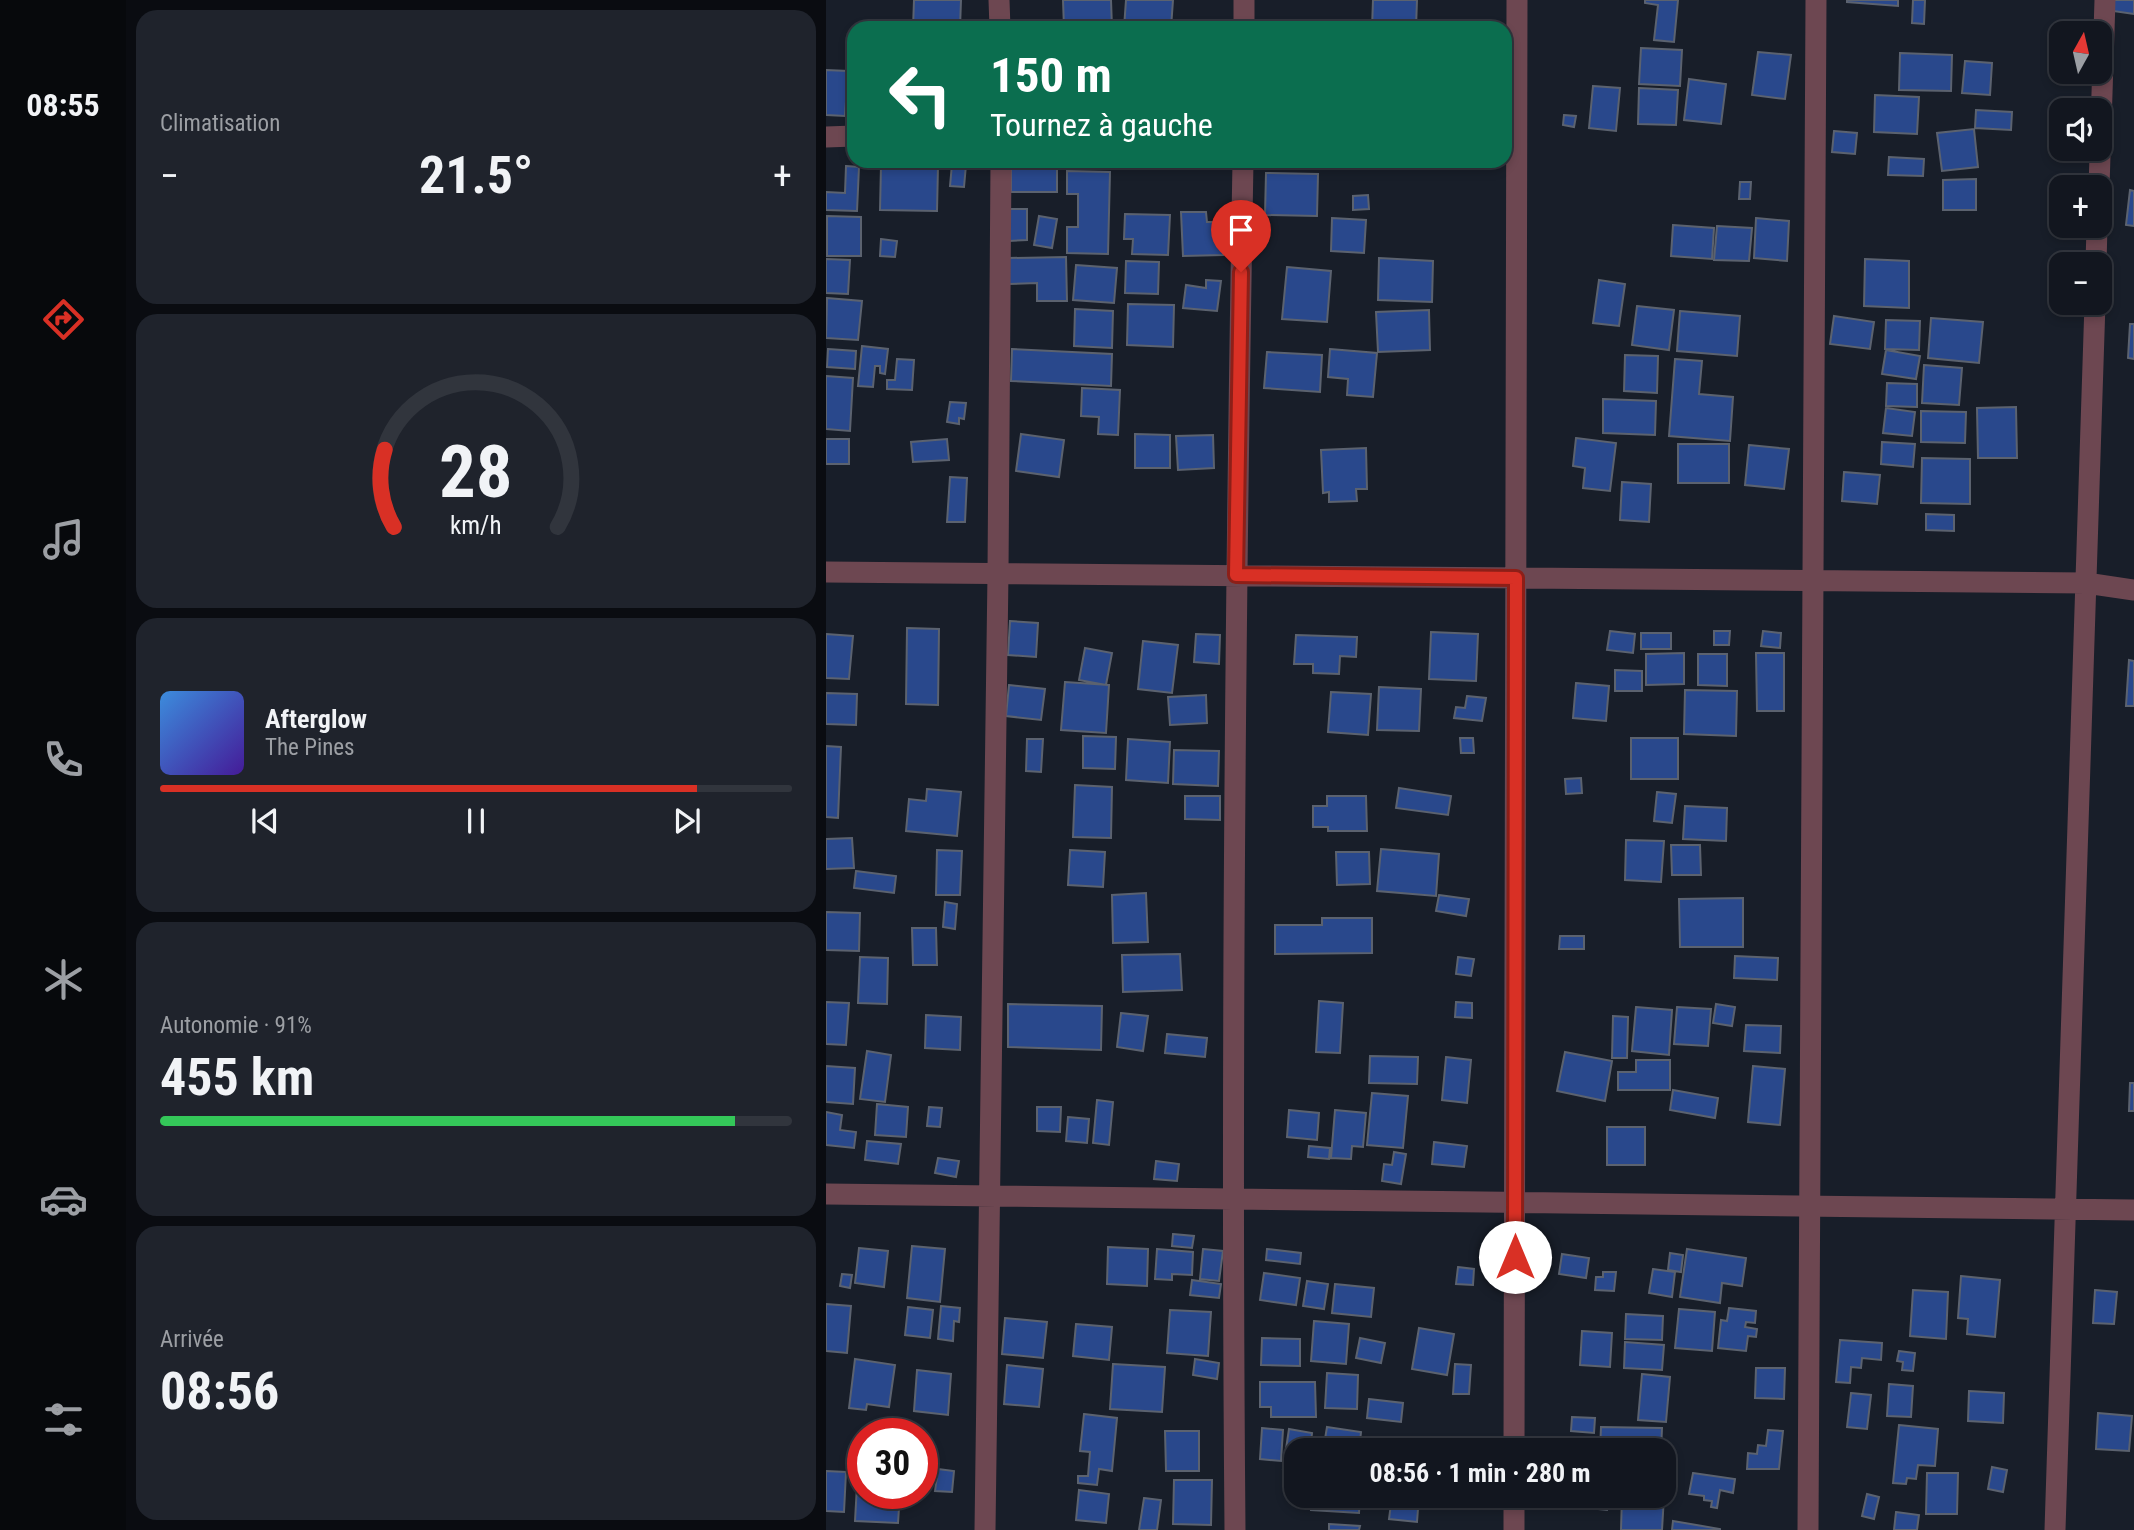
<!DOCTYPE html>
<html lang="fr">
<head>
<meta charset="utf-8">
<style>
	:root { --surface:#12161f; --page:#1f232c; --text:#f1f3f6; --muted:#9c9fa4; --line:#31353d; --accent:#d93025 }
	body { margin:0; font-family:"Roboto Condensed",sans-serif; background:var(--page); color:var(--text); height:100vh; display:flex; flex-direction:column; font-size:26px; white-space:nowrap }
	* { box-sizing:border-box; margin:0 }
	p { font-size:23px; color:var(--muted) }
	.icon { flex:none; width:38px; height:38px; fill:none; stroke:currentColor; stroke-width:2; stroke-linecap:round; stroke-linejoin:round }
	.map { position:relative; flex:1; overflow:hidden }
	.details { display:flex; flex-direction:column; gap:10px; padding:10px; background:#0a0c11; width:700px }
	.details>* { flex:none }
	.hud { position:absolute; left:21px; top:21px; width:665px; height:147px; border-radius:21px; box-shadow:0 4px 10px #0003,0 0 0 2px var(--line); background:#0b6e4f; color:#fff; overflow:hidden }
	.needle { width:46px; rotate:8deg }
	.fabs { position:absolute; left:1223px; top:21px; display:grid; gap:14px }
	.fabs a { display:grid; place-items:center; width:63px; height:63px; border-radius:14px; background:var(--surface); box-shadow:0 4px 10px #0003,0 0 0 2px var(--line); font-size:35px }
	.speed { position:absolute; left:21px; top:1418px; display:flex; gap:14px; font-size:35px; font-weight:700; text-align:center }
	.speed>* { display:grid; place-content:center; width:91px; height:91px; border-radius:50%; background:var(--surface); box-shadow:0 4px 10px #0003,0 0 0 2px var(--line); line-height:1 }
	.speed .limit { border:10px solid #d22; background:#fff; color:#111 }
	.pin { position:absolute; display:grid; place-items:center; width:60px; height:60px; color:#fff; margin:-72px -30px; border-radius:50% 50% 50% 0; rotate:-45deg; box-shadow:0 0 7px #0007 }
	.pin .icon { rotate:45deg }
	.me { position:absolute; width:77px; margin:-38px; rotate:0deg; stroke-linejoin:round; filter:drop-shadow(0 0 5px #0008) }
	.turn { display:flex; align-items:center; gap:24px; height:147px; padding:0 28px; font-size:32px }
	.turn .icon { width:91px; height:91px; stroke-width:2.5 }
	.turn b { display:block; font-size:49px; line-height:60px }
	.big { font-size:52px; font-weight:700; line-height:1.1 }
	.details .tile { flex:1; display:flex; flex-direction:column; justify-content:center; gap:10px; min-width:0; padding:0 24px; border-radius:21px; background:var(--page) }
	.details .dial { align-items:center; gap:0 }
	.dial svg { height:182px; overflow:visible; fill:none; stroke:var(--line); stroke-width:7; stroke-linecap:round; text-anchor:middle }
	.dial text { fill:var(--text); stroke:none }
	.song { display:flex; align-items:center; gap:21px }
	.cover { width:84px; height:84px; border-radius:10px; background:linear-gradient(135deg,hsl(210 70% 55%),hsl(260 70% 35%)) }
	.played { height:7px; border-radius:4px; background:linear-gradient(90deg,var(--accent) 85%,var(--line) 85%) }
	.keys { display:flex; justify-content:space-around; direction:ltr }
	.heat { display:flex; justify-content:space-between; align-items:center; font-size:38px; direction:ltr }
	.charge { height:10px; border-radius:5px; background:linear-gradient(90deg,#34c759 91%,var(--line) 0) }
	.trip { position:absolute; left:458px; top:1438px; width:392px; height:70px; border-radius:21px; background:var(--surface); box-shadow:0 4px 10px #0003,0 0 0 2px var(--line); font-weight:700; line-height:70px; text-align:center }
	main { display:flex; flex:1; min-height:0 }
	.tabs { display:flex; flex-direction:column; width:126px; justify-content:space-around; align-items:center; background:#07090c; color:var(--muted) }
	.tabs .icon { width:49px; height:49px }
	.tabs .current { color:var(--accent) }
	.tabs b { font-size:32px; color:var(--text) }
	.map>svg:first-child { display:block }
	.building { fill:#29488c; stroke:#5b626f; stroke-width:2 }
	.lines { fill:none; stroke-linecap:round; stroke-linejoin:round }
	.street { stroke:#6d4751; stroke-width:21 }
	.route-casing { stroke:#8d1f18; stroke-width:18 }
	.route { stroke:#d93025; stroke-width:12 }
</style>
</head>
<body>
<main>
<nav class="tabs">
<b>08:55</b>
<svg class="icon current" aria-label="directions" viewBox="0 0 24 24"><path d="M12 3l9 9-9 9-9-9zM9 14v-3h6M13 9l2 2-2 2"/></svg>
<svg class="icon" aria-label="music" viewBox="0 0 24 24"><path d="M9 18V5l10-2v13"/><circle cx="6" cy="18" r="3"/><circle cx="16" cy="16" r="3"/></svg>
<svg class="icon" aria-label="phone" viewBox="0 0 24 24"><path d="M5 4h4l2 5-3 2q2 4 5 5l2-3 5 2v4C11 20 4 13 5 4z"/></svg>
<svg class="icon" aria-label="climate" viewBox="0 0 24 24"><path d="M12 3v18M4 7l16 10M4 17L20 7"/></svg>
<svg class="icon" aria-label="car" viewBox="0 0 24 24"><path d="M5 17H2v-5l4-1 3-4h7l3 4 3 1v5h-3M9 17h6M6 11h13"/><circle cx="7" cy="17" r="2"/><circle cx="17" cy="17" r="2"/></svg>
<svg class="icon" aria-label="filters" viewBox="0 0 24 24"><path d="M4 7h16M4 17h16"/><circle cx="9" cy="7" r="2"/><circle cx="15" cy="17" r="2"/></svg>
</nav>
<section class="details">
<div class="tile"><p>Climatisation</p>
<div class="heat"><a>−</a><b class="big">21.5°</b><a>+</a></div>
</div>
<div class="tile dial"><svg viewBox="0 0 100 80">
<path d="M14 69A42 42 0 1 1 86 69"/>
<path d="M14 69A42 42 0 0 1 10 35" stroke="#d93025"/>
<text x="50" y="56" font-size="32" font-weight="700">28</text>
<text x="50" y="72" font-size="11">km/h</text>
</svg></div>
<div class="tile">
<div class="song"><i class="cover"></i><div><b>Afterglow</b><p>The Pines</p></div></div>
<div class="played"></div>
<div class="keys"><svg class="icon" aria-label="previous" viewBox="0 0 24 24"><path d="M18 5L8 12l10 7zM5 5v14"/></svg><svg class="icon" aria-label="pause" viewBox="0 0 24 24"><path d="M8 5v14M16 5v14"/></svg><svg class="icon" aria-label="next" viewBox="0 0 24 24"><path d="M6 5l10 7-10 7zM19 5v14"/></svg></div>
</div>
<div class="tile"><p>Autonomie · 91%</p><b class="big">455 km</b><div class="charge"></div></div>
<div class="tile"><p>Arrivée</p><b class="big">08:56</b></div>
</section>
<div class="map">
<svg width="1308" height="1530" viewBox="0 0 1308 1530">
	<rect width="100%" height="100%" fill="#181e29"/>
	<path class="building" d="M88,0H135L134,28H87Z
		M237,0H285L286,28H238Z
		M300,0H347L345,28H298Z
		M547,0H591L590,28H546Z
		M819,0H852L848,42L828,40L832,5L819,3Z
		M1021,0H1072V6L1021,2Z
		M1087,0H1099L1098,24L1086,23Z
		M1281,0H1308V14L1280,10Z
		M454,22H468V28H454Z
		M815,48L856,50L854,86L813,84Z
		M932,52L965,55L959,99L926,95Z
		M1074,53L1126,55L1125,91L1073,90Z
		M1139,61L1166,63L1164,95L1136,93Z
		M0,70L22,71L19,116L0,115Z
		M863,79L900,84L895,124L858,120Z
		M767,86L794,88L790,131L763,128Z
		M813,88L852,90L850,125L812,124Z
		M1049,95L1093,97L1091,134L1048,132Z
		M1150,110L1186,112L1185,130L1149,128Z
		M738,115L750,116L748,127L737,125Z
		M1148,129L1152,167L1116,171L1111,133Z
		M1008,131L1031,133L1029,154L1006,152Z
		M1063,157L1098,159L1097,176L1062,175Z
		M126,164L140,165L138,187L124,186Z
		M55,165L112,166L111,211L54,210Z
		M20,166L33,167L31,211L0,210V192L19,193Z
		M185,168H231V192H185Z
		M241,171L284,172L282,254L241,253V227H252V194H241Z
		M440,173L492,174L491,216L439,215Z
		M1150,179V210H1117V180Z
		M914,182H925L924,199H913Z
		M1304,190L1308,191V226L1300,225Z
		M542,195L543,209L527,210V196Z
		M182,209H201V240L183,241Z
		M355,212H380L381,222H396L397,255L357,256Z
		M299,214L344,215L342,255L306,254L307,239H298Z
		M1,216L35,217V256H1Z
		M213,216L231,219L226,248L208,245Z
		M506,218L540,220L538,253L505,251Z
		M930,218L963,221L961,261L928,258Z
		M847,225L888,228L886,259L845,256Z
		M891,226L926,228L923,261L888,260Z
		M55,239L71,241L69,257L54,256Z
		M240,257L241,301H211V283L183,284V258Z
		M553,258L607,261L606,302L552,300Z
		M0,259L24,260L22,294L0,293Z
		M1039,259L1083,261V308L1038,306Z
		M300,261L333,262L332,294L299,293Z
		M250,265L291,268L288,303L247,300Z
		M461,267L505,271L501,322L456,319Z
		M380,280L395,281L391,311L357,308L360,285L380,288Z
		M773,280L799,284L793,326L767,323Z
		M1,298L36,301L32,340L0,338Z
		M302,304L348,305L347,347L301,345Z
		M811,306L848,310L843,350L806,345Z
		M249,309L287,311L286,348L248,346Z
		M603,310L604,350L552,352L550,312Z
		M854,311L914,316L911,356L851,351Z
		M1008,316L1048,322L1044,349L1004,344Z
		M1105,318L1157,322L1153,363L1102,358Z
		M1060,320L1094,321L1093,350L1059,349Z
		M1304,324H1308V359L1302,358Z
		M36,346L62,349L59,374L54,373V366H49L47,387L32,386Z
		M2,349L30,351L29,369L1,367Z
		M186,349L286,354L285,386L185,381Z
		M504,349L551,353L547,397L521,395L522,379L502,377Z
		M1060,350L1094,356L1090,379L1056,374Z
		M441,352L496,355L494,392L438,388Z
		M799,355L832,356L831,393L798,391Z
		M71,359L88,360L86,390L61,389V380H69Z
		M849,359L876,361L873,394L907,397L904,441L843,436Z
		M1098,365L1136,368L1133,405L1096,403Z
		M0,376L27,378L24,431L0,429Z
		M1061,383L1091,384V407L1060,406Z
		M256,388L294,390L292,435L272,434L273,417L255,416Z
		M777,399L830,401L829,435L777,433Z
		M124,402L140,403L138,419L133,418V424L121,422Z
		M1190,407L1191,458H1152L1151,408Z
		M1060,408L1089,412L1086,436L1057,433Z
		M1095,411L1140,412L1139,443L1095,442Z
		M195,434L238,440L233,477L190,471Z
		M309,434L344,435V468H309Z
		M387,435L388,468L352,470L350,436Z
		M750,438L790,443L784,491L757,488L759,468L747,466Z
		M0,439H23V464H0Z
		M121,439L123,460L87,462L85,442Z
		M1056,442L1089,444L1087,467L1055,464Z
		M852,444H903V483H852Z
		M923,445L963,449L958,489L919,485Z
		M540,448L541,489H530L531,501L503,502V492L497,493L495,450Z
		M1096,458L1144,459V504L1095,503Z
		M1018,472L1054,475L1051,504L1016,501Z
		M124,477L141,478L139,522H121Z
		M796,482L825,484L823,522L794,520Z
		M1100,514L1128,515V531L1100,530Z
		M184,621L212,623L210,657L182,655Z
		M81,628L113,629L112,705L80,704Z
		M784,631L809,634L807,653L781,650Z
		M888,631H904L903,645H888Z
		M937,631L955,633L954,648L935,646Z
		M605,632L652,634L650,681L603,679Z
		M815,633H845V649H815Z
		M0,634L27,636L23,679L0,678Z
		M370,634L394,635L393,664L368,662Z
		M470,635L531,637L530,657L514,656L513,674L487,673V664H468Z
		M317,641L352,645L346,693L312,689Z
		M259,648L286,653L280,685L253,680Z
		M858,653V684L820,685V654Z
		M930,653H958V711H931Z
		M872,654H901V686L872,685Z
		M1303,660L1308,661V706H1300Z
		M789,670L816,671V691H789Z
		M239,682L283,685L280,733L235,730Z
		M750,683L783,686L780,721L747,718Z
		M183,685L219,689L215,720L180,716Z
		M553,687L595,689L593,731L551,730Z
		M859,690L911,691L910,736L858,734Z
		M505,692L545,694L542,735L502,732Z
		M0,693L31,694L30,725L0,724Z
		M380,695L381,723L344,725L342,697Z
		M641,696L660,698L656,721L628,718L630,707L639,708Z
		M257,736L290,737L289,769L257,768Z
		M634,738H647L648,753H635Z
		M805,738H852V779H805Z
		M201,739H217L215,772L200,771Z
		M302,739L344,742L342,783L300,780Z
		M0,746L15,747L12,818L0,817Z
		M348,750L393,751L392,786L347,784Z
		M755,778L756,793L740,794L739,779Z
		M249,785L286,787L285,838L247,837Z
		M573,788L625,796L622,815L570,808Z
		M101,789L135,792L131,836L80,831L83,799L100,801Z
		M831,792L850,794L846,823L828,821Z
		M359,796H394V820L359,819Z
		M501,796H540L541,831H502V827H487V806H501Z
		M859,806L901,808L900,841L857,839Z
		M26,838L28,868L0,869V839Z
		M800,840L838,841L835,882L799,880Z
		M845,845H874L875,875H846Z
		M555,849L613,854L610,896L551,891Z
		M111,850L136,851L134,895H110Z
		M244,850L279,852L277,887L242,885Z
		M510,852H543L544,884L511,885Z
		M30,871L70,876L68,893L28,888Z
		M320,893L322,942L287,943L286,895Z
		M613,895L643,899L640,916L610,911Z
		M917,898V947H854L853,899Z
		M119,902L131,904L129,929L117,927Z
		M0,912L34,913L33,951L0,950Z
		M496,918H546V953L449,954V925H496Z
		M86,928H110L111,965H87Z
		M734,936H758V949H733Z
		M354,954L356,990L297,992L296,955Z
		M909,956L952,958L951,980L908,978Z
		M34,957L62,958L61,1004L32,1003Z
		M632,957L648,959L645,976L630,974Z
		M493,1001L517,1003L514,1053L490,1052Z
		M0,1002L23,1003L20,1045L0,1044Z
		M630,1002L646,1003V1018L629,1017Z
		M182,1004L276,1006L275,1050L182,1047Z
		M890,1004L909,1007L906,1026L887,1023Z
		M810,1007L846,1010L843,1055L806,1051Z
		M851,1007L885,1009L882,1046L848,1044Z
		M295,1013L322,1016L317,1051L291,1047Z
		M100,1015L135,1017L134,1050L99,1048Z
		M787,1016L802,1017L801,1058H786Z
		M920,1025L955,1026L954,1053L918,1051Z
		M341,1034L381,1038L379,1057L339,1053Z
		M41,1051L65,1055L59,1102L34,1099Z
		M739,1052L786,1061L779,1101L731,1091Z
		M544,1056L592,1057L591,1084L543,1083Z
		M620,1057L645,1060L641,1103L616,1100Z
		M810,1060H844V1090H792V1072H810Z
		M0,1066L29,1068L27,1104L0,1102Z
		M927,1066L959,1069L954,1125L922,1122Z
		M1304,1083H1308V1111H1303Z
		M847,1090L892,1098L889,1118L844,1110Z
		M546,1093L582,1096L577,1148L541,1145Z
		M271,1100L287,1102L283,1145L267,1143Z
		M51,1104L82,1107L80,1137L49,1135Z
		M103,1107L116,1108L114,1127L101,1126Z
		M211,1107H235L234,1132L211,1131Z
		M463,1110L493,1113L491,1140L461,1137Z
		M509,1110L540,1113L537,1147L526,1146L525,1159L505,1158Z
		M0,1112L16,1115L14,1130L30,1132L28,1148L0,1145Z
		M242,1117L263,1119L261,1143L240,1141Z
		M781,1127H819V1165H781Z
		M41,1141L75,1144L72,1164L39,1160Z
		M608,1142L641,1146L638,1167L606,1164Z
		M483,1146L504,1148L503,1159L482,1157Z
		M568,1152L580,1154L575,1184L556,1181L558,1164L566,1165Z
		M112,1158L133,1161L130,1177L109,1173Z
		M330,1161L353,1164L351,1181L328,1179Z
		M347,1234L368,1236L366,1248L346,1246Z
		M86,1246L119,1249L114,1302L81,1298Z
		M282,1247L322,1249L321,1286L281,1284Z
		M33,1248L62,1251L58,1287L29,1283Z
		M331,1249L367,1252L366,1275L346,1274V1280L329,1279Z
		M377,1249L397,1251L393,1281L374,1279Z
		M441,1249L475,1253L474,1264L440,1260Z
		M861,1249L920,1258L916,1286L896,1283L894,1303L854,1297Z
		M844,1253L857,1255L855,1272L842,1270Z
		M736,1254L763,1258L760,1278L733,1274Z
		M632,1267L648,1269L647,1285L630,1284Z
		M827,1269L849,1272L846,1297L823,1293Z
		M777,1272H790L788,1291L769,1290L770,1277H777Z
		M438,1273L474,1278L470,1305L434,1300Z
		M16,1274L26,1275L24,1288L14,1286Z
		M1135,1276L1174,1280L1169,1337L1141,1334L1142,1319L1132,1318Z
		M366,1280L395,1284L393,1298L364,1295Z
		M481,1281L502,1284L498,1309L477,1306Z
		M509,1284L548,1288L545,1317L506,1313Z
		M1087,1290L1122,1292L1120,1339L1084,1336Z
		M1269,1290L1291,1292L1288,1324L1267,1323Z
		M0,1304L25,1306L21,1353L0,1351Z
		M115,1306L134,1308L133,1322L128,1321L127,1341L112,1339Z
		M82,1307L107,1310L104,1338L79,1335Z
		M903,1308L930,1311L929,1323L920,1322L919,1327L931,1329L930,1337L922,1336L920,1351L892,1348L895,1320L901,1321Z
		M853,1309L889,1312L886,1351L849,1348Z
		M344,1310L385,1312L382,1356L341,1353Z
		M800,1314L837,1316L836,1340L799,1339Z
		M179,1318L221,1322L217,1358L176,1354Z
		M488,1321L523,1324L520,1364L485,1361Z
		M250,1324L286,1327L283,1360L247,1356Z
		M593,1328L628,1334L621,1375L586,1369Z
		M756,1331L786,1333L784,1367L754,1365Z
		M436,1338L474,1339V1366L435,1365Z
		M534,1338L559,1343L555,1363L530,1358Z
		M1014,1340L1056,1343L1055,1360L1036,1358L1035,1368L1025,1367L1024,1383L1010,1382Z
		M799,1342L838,1345L836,1370L798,1368Z
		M1073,1351L1089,1353L1087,1371L1076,1370L1077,1362L1071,1361Z
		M29,1359L69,1365L63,1407L41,1404L40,1410L23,1408Z
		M369,1359L393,1363L391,1379L367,1375Z
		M287,1364L339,1367L336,1412L284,1409Z
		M629,1364L645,1365L643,1394H627Z
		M181,1365L217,1369L213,1407L178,1404Z
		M930,1368H959L958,1399L929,1398Z
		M91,1370L125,1374L122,1415L88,1411Z
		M501,1373L532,1375L531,1409L499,1408Z
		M816,1374L844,1377L840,1422L812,1420Z
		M434,1382H489L490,1417H445V1407H434Z
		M1063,1384L1087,1386L1085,1417L1061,1416Z
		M1143,1391L1178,1393L1177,1423L1142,1421Z
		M1025,1393L1045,1395L1041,1429L1021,1427Z
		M543,1399L577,1403L575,1422L541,1418Z
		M1272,1413L1306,1416L1303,1451L1270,1449Z
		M258,1414L291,1418L286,1471L273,1469L271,1485L252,1483V1476H262L264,1452L254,1451Z
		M746,1417L769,1418L768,1433L745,1431Z
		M1073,1425L1112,1429L1109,1466L1092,1465L1090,1479L1081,1478L1080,1484L1067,1483Z
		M501,1427L535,1432L533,1451H497Z
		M775,1427L836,1428L835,1451H774Z
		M436,1428L457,1430L455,1461L434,1459Z
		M463,1429L486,1433L484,1451H471V1471L457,1469Z
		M942,1430L957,1431L953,1469H921L922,1453L931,1454L932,1445L940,1446Z
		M339,1431H373V1471H340Z
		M743,1442L751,1443L750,1451H733V1447L742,1448Z
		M32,1467H37V1493H74L72,1523L29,1521Z
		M1166,1467L1181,1470L1177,1492L1162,1489Z
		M112,1469L128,1471L126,1492L109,1491Z
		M0,1471L20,1472L18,1512L0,1511Z
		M867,1473L909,1479L907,1493L894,1490L891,1508L885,1507L886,1501L878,1500V1496L863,1494Z
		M1101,1473H1132L1131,1514H1100Z
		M348,1480H386L385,1525L347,1524Z
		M253,1490L283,1494L280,1523L250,1520Z
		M1041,1494L1053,1497L1048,1519L1036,1516Z
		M486,1496H534L533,1513L485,1510Z
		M550,1496H563L562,1505L550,1503Z
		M566,1496H593L591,1522L563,1519Z
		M765,1496H783L781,1510L763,1508Z
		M796,1496H838L836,1530H795Z
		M318,1498L335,1500L331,1530H313Z
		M1070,1512L1093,1515L1091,1530H1068Z
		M847,1521L894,1529V1530H846Z
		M503,1524L534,1526L533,1530H503Z"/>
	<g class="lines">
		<path class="street" d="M173,0L174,28
			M418,28V0
			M0,137L28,136
			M1273,187L1279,0
			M1270,264L1271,226
			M0,572L1260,583L1308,590
			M0,1194L1308,1210
			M688,1451L691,0
			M159,1530L172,573L175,161
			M409,1530C405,1074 409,617 417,161
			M688,1530V1496
			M982,1530L990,0
			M1229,1530L1269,303"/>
	</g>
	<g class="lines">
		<g class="route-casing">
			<path id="route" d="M415,272L410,575L690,578L689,1257"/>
		</g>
		<use href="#route" class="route"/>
	</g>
</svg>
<div class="fabs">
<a><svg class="needle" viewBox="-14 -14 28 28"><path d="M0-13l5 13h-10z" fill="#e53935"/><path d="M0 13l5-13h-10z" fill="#9c9fa4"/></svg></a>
<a><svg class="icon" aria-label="sound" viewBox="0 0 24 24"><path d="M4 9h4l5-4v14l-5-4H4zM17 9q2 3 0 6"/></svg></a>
<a>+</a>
<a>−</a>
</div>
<div class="speed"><div class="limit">30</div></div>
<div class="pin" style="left:415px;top:272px;background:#d93025"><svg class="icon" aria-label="arrive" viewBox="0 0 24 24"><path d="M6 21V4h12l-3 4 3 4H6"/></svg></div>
<svg class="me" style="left:689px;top:1257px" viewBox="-20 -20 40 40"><circle r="19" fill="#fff"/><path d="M0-13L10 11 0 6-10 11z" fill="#d93025"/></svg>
<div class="trip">08:56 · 1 min · 280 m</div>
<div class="hud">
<div class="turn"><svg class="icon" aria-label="left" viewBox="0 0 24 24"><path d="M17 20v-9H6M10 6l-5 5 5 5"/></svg><div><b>150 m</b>Tournez à gauche</div></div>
</div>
</div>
</main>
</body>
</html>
